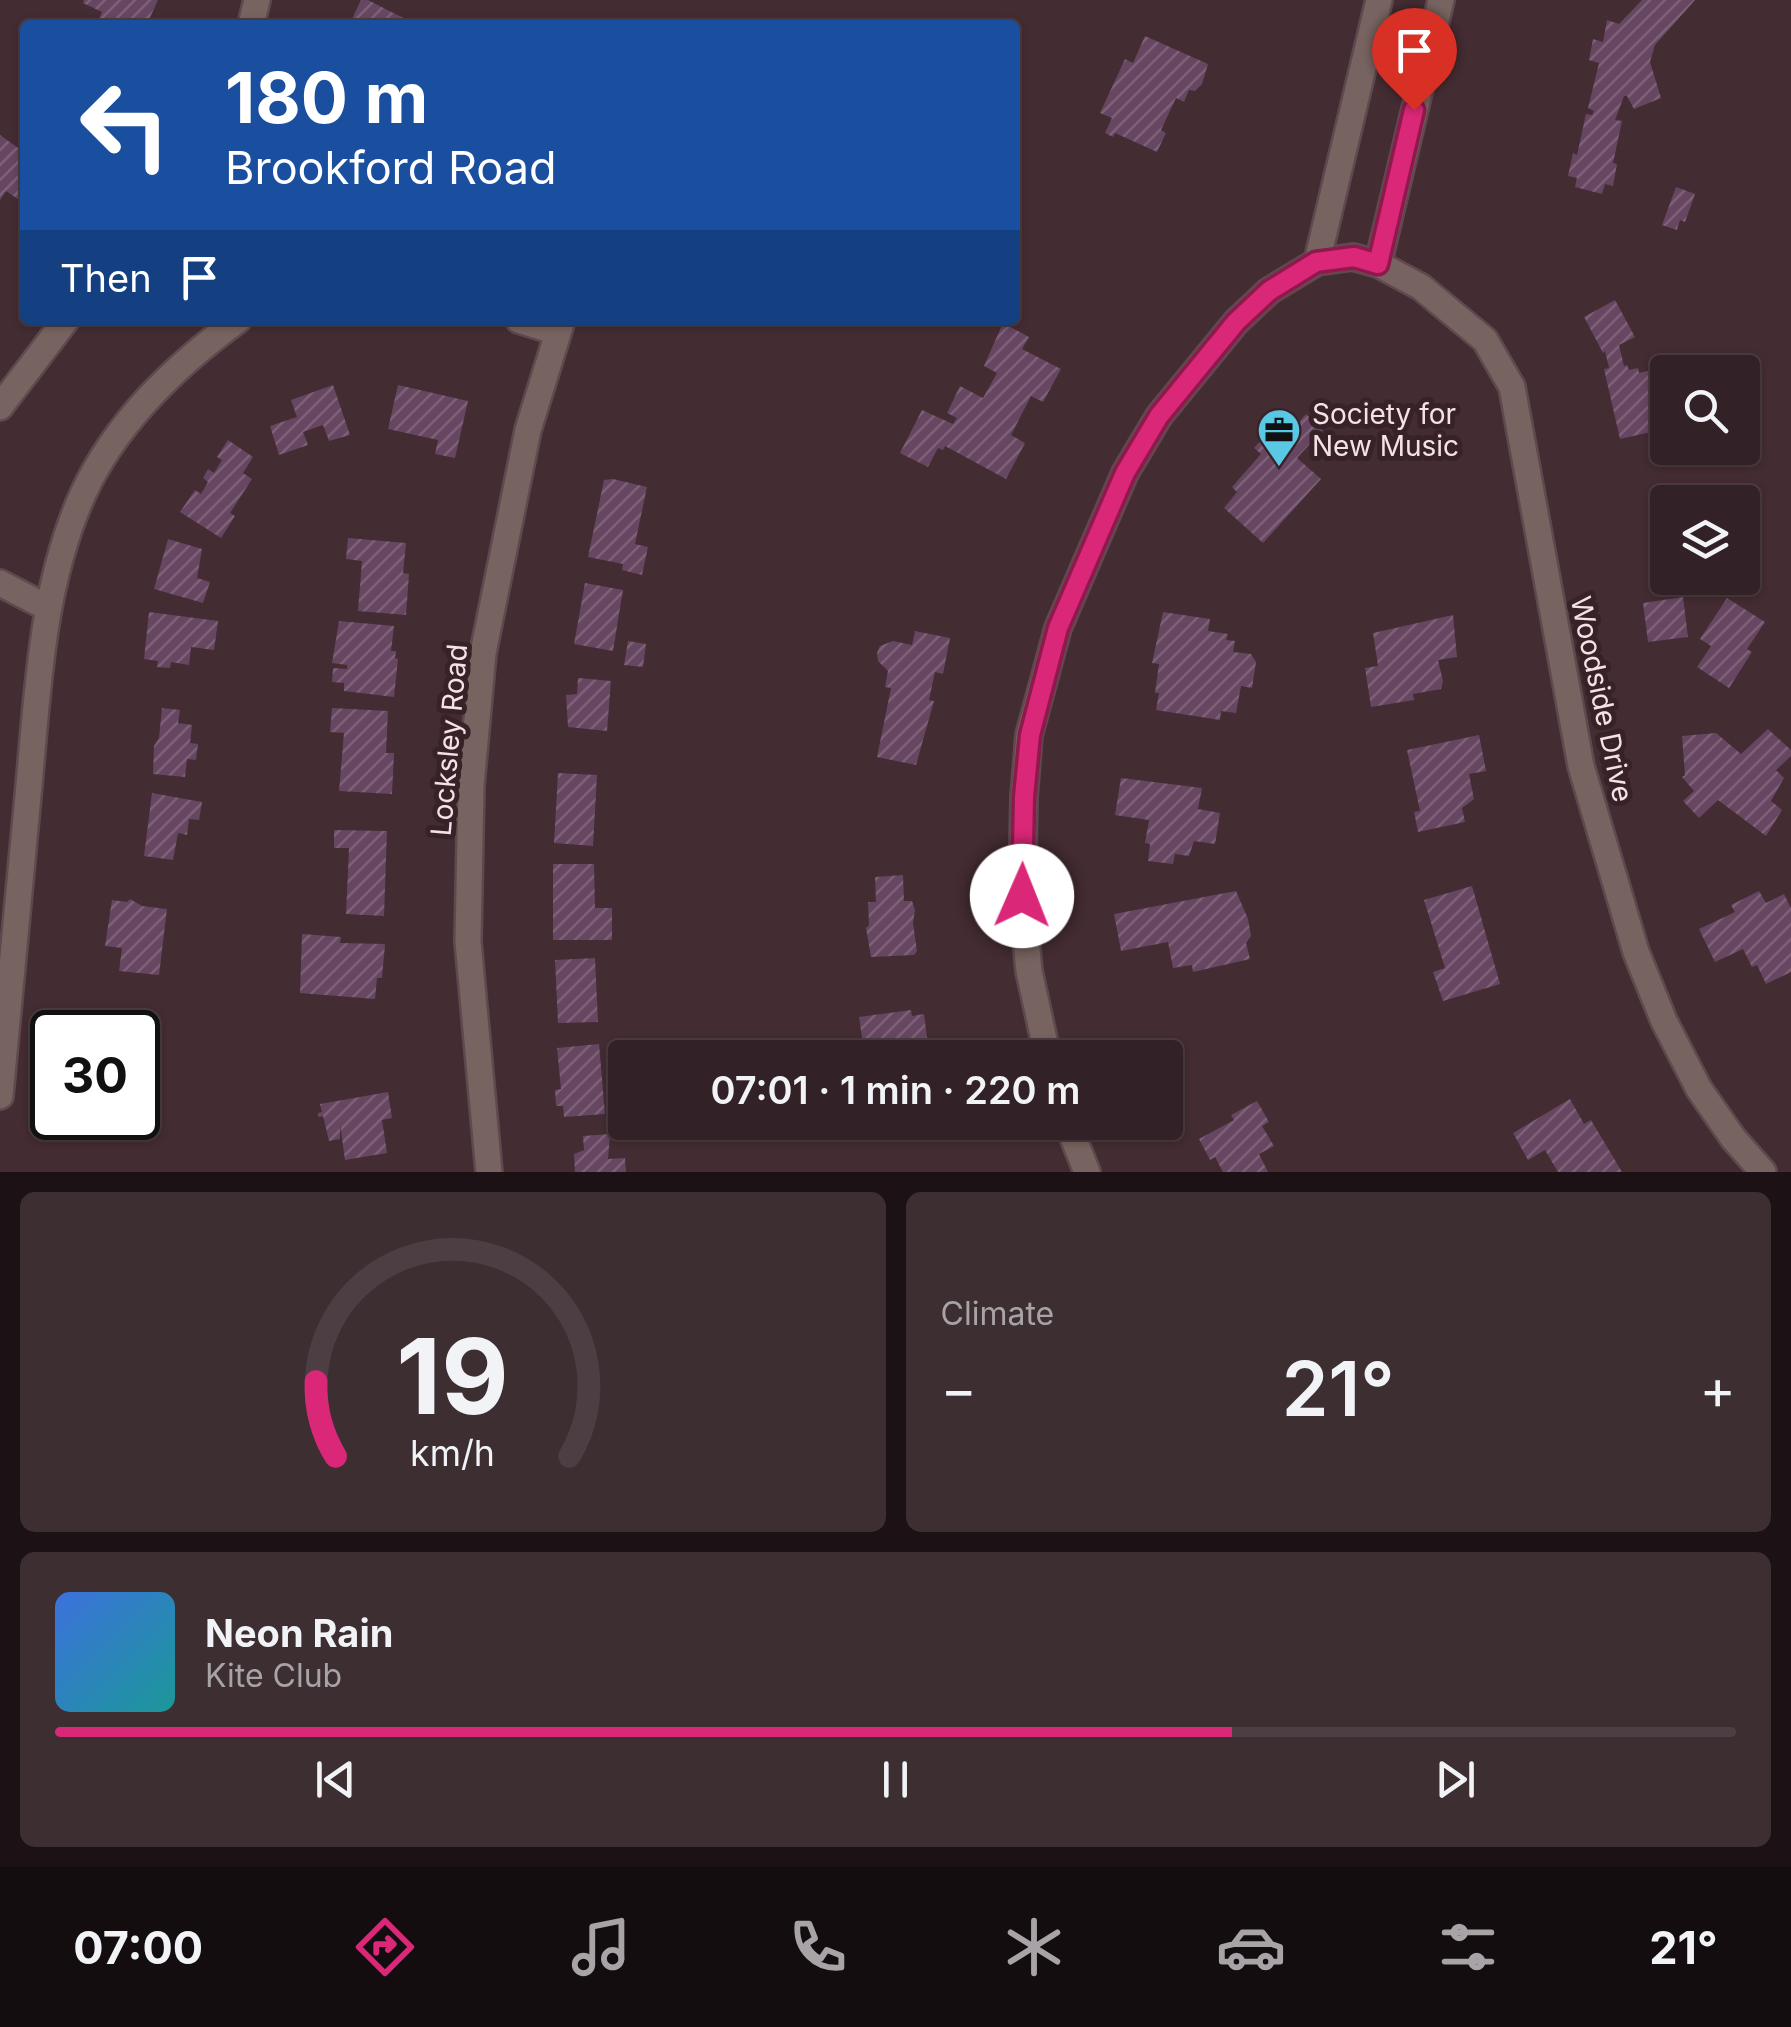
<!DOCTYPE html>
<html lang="en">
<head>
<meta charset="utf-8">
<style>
	:root { --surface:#322126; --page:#3d2e32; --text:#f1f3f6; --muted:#a8a3a7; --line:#4d3e43; --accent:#db2777 }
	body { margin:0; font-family:Inter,sans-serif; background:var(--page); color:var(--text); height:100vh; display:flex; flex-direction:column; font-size:38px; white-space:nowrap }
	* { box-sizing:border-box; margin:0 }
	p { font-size:32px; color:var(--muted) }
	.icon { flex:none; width:55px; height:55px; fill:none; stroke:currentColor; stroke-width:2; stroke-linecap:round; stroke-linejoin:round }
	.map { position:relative; height:1172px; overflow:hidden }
	.side { display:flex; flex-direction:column; gap:20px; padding:20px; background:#1c1215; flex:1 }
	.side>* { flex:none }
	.banner { position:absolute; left:20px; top:20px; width:1000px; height:305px; border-radius:10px; box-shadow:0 2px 8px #0004,0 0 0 2px var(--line); background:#1a4fa0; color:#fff; overflow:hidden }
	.tools { position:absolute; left:1650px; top:355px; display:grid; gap:20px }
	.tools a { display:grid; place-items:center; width:110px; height:110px; border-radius:10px; background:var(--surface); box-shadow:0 2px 8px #0004,0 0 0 2px var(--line); font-size:50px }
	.speed { position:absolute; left:30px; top:1010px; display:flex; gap:20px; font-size:50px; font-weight:700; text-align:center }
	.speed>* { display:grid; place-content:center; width:130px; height:130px; border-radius:50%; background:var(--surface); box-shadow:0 2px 8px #0004,0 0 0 2px var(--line); line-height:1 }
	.speed .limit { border:5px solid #111; border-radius:15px; background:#fff; color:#111 }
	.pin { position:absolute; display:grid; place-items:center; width:85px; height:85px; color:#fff; margin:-102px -42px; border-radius:50% 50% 50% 0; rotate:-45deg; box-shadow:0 0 10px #0007 }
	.pin .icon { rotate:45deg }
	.me { position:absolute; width:110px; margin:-55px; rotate:1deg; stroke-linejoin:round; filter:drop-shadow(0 0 8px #0008) }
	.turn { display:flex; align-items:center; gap:35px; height:210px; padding:0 40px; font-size:45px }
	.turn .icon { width:130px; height:130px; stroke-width:2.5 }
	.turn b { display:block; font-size:70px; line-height:85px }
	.then { display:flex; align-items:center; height:95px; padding:0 40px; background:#0003; gap:20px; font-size:38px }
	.big { font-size:75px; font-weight:600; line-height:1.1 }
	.side .tile { flex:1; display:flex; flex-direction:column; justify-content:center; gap:15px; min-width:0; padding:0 35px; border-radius:15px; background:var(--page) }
	.side .dial { align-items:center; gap:0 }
	.dial svg { height:260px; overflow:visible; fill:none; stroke:var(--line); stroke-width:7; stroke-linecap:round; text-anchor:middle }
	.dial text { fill:var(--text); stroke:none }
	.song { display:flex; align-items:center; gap:30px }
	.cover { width:120px; height:120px; border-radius:15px; background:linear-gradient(135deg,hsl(220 70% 55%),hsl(180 70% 35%)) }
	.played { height:10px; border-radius:5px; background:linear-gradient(90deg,var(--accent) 70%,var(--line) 70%) }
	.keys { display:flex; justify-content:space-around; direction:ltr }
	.heat { display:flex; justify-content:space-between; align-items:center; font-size:55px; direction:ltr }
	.side .tiles { flex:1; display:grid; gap:20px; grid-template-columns:1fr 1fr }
	.tile:last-child { grid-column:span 2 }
	.trip { position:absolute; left:608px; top:1040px; width:575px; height:100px; border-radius:10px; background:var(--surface); box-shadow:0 2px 8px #0004,0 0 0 2px var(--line); font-weight:600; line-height:100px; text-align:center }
	.menu { display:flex; height:160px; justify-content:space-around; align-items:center; background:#140d0f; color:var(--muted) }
	.menu .icon { width:70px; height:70px }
	.menu .selected { color:var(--accent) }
	.menu b { font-size:45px; color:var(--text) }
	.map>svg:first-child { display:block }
	.building { fill:url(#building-hatch) }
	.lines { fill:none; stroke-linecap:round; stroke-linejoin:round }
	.minor-casing { stroke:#5f494f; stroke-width:30 }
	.minor { stroke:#77635f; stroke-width:25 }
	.route-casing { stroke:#8e194d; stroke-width:25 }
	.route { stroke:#db2777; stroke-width:18 }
	.labels { text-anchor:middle; stroke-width:10; stroke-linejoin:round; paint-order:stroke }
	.poi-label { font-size:28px; fill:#f3e3e7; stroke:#382228; text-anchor:start }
	.street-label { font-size:28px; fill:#f3e3e7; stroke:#382228 }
</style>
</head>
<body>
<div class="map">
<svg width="1791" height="1172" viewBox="0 0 1791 1172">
	<defs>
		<pattern id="building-hatch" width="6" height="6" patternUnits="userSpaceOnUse" patternTransform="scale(2.5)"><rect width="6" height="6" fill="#674662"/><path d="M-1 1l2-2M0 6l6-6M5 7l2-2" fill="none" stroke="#7d6178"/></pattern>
	</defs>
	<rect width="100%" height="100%" fill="#432c32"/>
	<path class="building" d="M84,0H158L148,22L155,25H96L102,12L83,3Z
		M361,0H368L417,25H349Z
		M1642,0H1695L1655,45L1650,62L1661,98L1634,109L1627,96H1624L1615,120L1622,121L1613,163L1617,164L1613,186L1605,184L1602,194L1575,187L1577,178L1568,176L1573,153L1577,155L1586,114L1592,115L1594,111L1588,108L1599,63L1589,60L1593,39L1603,42L1607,20L1619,24Z
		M1145,36L1208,64L1202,84L1195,91L1189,90L1184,102L1176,98L1161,130L1166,133L1157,152L1115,133L1113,137L1105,133L1112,118L1100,113L1125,59L1133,63Z
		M0,135L25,153V204L6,191L0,200Z
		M1676,187L1695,194L1685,222L1680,220L1677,230L1662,225Z
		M1615,300L1635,337L1619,345L1624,366L1627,365L1629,370L1638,368L1639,373L1673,365L1675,372H1668V428L1620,439L1604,369L1609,368L1605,351L1603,353L1584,317Z
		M1003,323L1029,337L1022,349L1061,369L1043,402L1031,396L1011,435L1025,443L1006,479L945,446L943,450L938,448L928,467L900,453L922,410L953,424L957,418L947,413L960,386L983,398L997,373L984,366Z
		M333,385L350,435L329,441L323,425L303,432L308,445L279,455L270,426L297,417L291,400Z
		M398,385L468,401L455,458L435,454L438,440L388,429Z
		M1306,414L1323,430L1297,458L1321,479L1263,543L1224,508L1237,492L1232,487L1261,454L1254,448L1279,421L1291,431Z
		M228,440L253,457L243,473L252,479L230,513L235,516L221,538L180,512L195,490L201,494L208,482L203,478L208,469L214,473L222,460L217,457Z
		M613,479L647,487L635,544L648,547L642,575L622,570L623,564L588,557L604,480Z
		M348,538L406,543L403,573L409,574L406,615L358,611L362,561L346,559Z
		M168,539L202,549L197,578L210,582L203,603L154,589Z
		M585,583L623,590L613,651L574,644Z
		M1683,597L1688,637L1648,642L1643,603Z
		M1727,598L1765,622L1747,649L1752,652L1729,688L1697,667L1711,646L1700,639Z
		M149,612L218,621L214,650L191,647L189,665L171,662L170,668L157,667L158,661L144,659Z
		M1163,612L1210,619L1208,631L1228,634L1226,640L1235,641L1233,652L1251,654L1256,662L1252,688L1241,686L1236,713L1221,711L1220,720L1156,710L1159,693H1155L1159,664L1152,663Z
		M1453,615L1457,657L1438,660L1443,681L1441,689L1413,694L1414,700L1371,707L1365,668L1378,666L1373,633Z
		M339,621L394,626L391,651H396L395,658L398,659L394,697L344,691V683L332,682L333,668L347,669V665L332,663Z
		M915,631L950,638L943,674L935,672L929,700L934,701L916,765L877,757L891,688L885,687L888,671L878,661L877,653L880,646L893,641L912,645Z
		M628,641L646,644L643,667L624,665Z
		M578,678L611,681L607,731L568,727L566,695L577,694Z
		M162,708L180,710L178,723L192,725L190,743L198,744L196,760L187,759L185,777L153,774L154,746L159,738Z
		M332,708L388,711L386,753H394L392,794L339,791L344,733L330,732Z
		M1768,729L1791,750V756L1776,770L1784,778L1771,801L1782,810L1766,836L1718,800L1699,818L1683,801L1694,791L1682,777L1685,775L1682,736L1716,733L1741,754Z
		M1479,735L1486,771L1469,774L1474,799L1462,808L1465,822L1418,832L1414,812L1420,811L1407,750Z
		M558,773L597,775L593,846L554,843Z
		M1121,778L1202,788L1198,809L1220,813L1215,844L1194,841L1189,856L1175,854L1173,864L1148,861L1150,844L1145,843L1149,820L1115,815Z
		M152,793L202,802L199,820L189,819L187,835L178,833L173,860L144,856Z
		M334,830L387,831L384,916L346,914L349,848H334Z
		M553,864H594L595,908H612V940H553Z
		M903,875L904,901H912L915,910L913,923L917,951L914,955L871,957L866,928L869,925L868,902H876L875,877Z
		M1472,886L1500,984L1443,1001L1433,972L1445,968L1424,900Z
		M1236,891L1248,919L1251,936L1246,943L1250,959L1193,972L1192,965L1173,968L1168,942L1121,951L1114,914Z
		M1759,891L1766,903L1784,894L1791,908V972L1766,984L1757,965L1752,967L1743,949L1715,962L1699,929L1735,912L1731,905Z
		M130,899L142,906L167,909L159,975L119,971L122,948L105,946L112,900L127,902Z
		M302,934L341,937L340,943L385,944L382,978H377L375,999L300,993Z
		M595,958L598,1022L558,1023L555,960Z
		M911,1010L912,1016L924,1014L927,1038H922L925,1058H865L859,1017Z
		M599,1044L605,1114L564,1117L563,1106H556L555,1090L561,1089L557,1048Z
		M138,1090L156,1093L149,1136L98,1129L100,1118H138Z
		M388,1092L392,1118L382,1120L387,1153L345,1160L340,1124V1139L329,1141L323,1116L318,1117V1113L322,1112L320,1104Z
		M1570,1099L1584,1124L1591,1120L1622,1172H1558L1545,1150L1528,1160L1513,1133Z
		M1257,1101L1269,1122L1262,1126L1274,1146L1259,1154L1268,1172H1223L1215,1157L1210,1160L1199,1139L1234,1120L1231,1115Z
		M610,1134L608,1159L625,1158L626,1172H575L574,1154L584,1150L583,1136Z"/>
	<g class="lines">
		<g class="minor-casing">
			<path id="minor" d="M251,25L257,0
				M1317,262L1379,0
				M1378,264L1441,0
				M519,320L557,332
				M0,407L66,320
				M0,583L48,608
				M1048,1058L1029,971L1022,897L1024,797L1029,735L1058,628L1125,473L1159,416L1236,322L1269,291L1317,262L1353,257L1378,264L1421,287L1485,340L1512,387L1581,766L1636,952L1664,1021L1699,1089L1733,1138L1763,1172
				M0,1096C10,992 19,889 29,785C38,687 42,585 83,494C116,422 175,366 238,320
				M1067,1122L1087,1172
				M489,1172L468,942L471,786L483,653L528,430L562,320"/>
		</g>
		<use href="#minor" class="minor"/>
	</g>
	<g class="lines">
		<g class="route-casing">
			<path id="route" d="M1022,896L1024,797L1030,735L1058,628L1125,473L1159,416L1236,322L1269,291L1316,262L1354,257L1378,264L1414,110"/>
		</g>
		<use href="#route" class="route"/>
	</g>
	<defs>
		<g id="office-pin" transform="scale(2.25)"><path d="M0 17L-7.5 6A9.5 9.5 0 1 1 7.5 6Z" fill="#59c8e4" stroke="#382228"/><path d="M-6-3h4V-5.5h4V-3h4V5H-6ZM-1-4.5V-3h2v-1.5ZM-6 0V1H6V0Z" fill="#111"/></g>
	</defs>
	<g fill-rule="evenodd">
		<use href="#office-pin" x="1279" y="430"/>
	</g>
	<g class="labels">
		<g class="poi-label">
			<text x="1312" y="424">Society for<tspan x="1312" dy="32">New Music</tspan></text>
		</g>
		<g class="street-label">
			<text transform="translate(1602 699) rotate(78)" y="10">Woodside Drive</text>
			<text transform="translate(449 740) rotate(-85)" y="10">Locksley Road</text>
		</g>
	</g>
</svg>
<div class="tools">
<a><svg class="icon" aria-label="search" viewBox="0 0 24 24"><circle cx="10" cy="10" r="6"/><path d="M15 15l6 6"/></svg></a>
<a><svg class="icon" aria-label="layers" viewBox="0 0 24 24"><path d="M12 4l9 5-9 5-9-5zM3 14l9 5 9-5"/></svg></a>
</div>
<div class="speed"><div class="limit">30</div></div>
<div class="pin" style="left:1414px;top:110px;background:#d93025"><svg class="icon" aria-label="arrive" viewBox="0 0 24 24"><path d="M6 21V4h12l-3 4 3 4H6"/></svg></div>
<svg class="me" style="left:1022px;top:896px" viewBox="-20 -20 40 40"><circle r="19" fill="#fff"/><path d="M0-13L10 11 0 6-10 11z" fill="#db2777"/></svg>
<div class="trip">07:01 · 1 min · 220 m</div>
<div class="banner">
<div class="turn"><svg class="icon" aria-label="left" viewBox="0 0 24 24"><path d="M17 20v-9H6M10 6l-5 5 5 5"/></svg><div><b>180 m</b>Brookford Road</div></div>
<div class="then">Then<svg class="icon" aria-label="arrive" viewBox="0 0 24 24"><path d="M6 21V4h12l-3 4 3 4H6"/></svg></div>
</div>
</div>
<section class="side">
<div class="tiles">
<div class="tile dial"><svg viewBox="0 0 100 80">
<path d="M14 69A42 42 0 1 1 86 69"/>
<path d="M14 69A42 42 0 0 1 8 46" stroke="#db2777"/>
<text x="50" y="56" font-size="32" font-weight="700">19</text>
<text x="50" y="72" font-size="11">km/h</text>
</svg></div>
<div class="tile"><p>Climate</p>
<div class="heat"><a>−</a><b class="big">21°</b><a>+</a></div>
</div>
<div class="tile">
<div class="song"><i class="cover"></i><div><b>Neon Rain</b><p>Kite Club</p></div></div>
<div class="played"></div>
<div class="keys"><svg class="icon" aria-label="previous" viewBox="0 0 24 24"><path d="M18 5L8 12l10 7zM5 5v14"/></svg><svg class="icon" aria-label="pause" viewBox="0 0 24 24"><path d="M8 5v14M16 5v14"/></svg><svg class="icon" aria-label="next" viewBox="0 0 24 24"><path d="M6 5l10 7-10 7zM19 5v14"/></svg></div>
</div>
</div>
</section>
<nav class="menu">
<b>07:00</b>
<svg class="icon selected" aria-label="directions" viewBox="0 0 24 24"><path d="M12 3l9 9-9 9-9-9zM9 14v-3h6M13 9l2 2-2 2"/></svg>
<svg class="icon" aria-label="music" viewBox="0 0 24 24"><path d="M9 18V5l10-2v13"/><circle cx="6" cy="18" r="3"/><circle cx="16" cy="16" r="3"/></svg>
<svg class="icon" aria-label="phone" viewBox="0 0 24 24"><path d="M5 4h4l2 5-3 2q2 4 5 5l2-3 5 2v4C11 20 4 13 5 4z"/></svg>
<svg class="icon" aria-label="climate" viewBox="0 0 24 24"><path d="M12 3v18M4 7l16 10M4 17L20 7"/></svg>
<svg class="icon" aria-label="car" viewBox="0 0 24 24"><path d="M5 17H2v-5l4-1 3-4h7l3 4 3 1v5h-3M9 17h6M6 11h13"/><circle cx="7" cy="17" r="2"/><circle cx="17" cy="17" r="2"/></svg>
<svg class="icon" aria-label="filters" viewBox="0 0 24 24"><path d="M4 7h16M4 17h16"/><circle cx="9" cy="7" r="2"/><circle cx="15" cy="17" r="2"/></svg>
<b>21°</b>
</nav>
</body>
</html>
